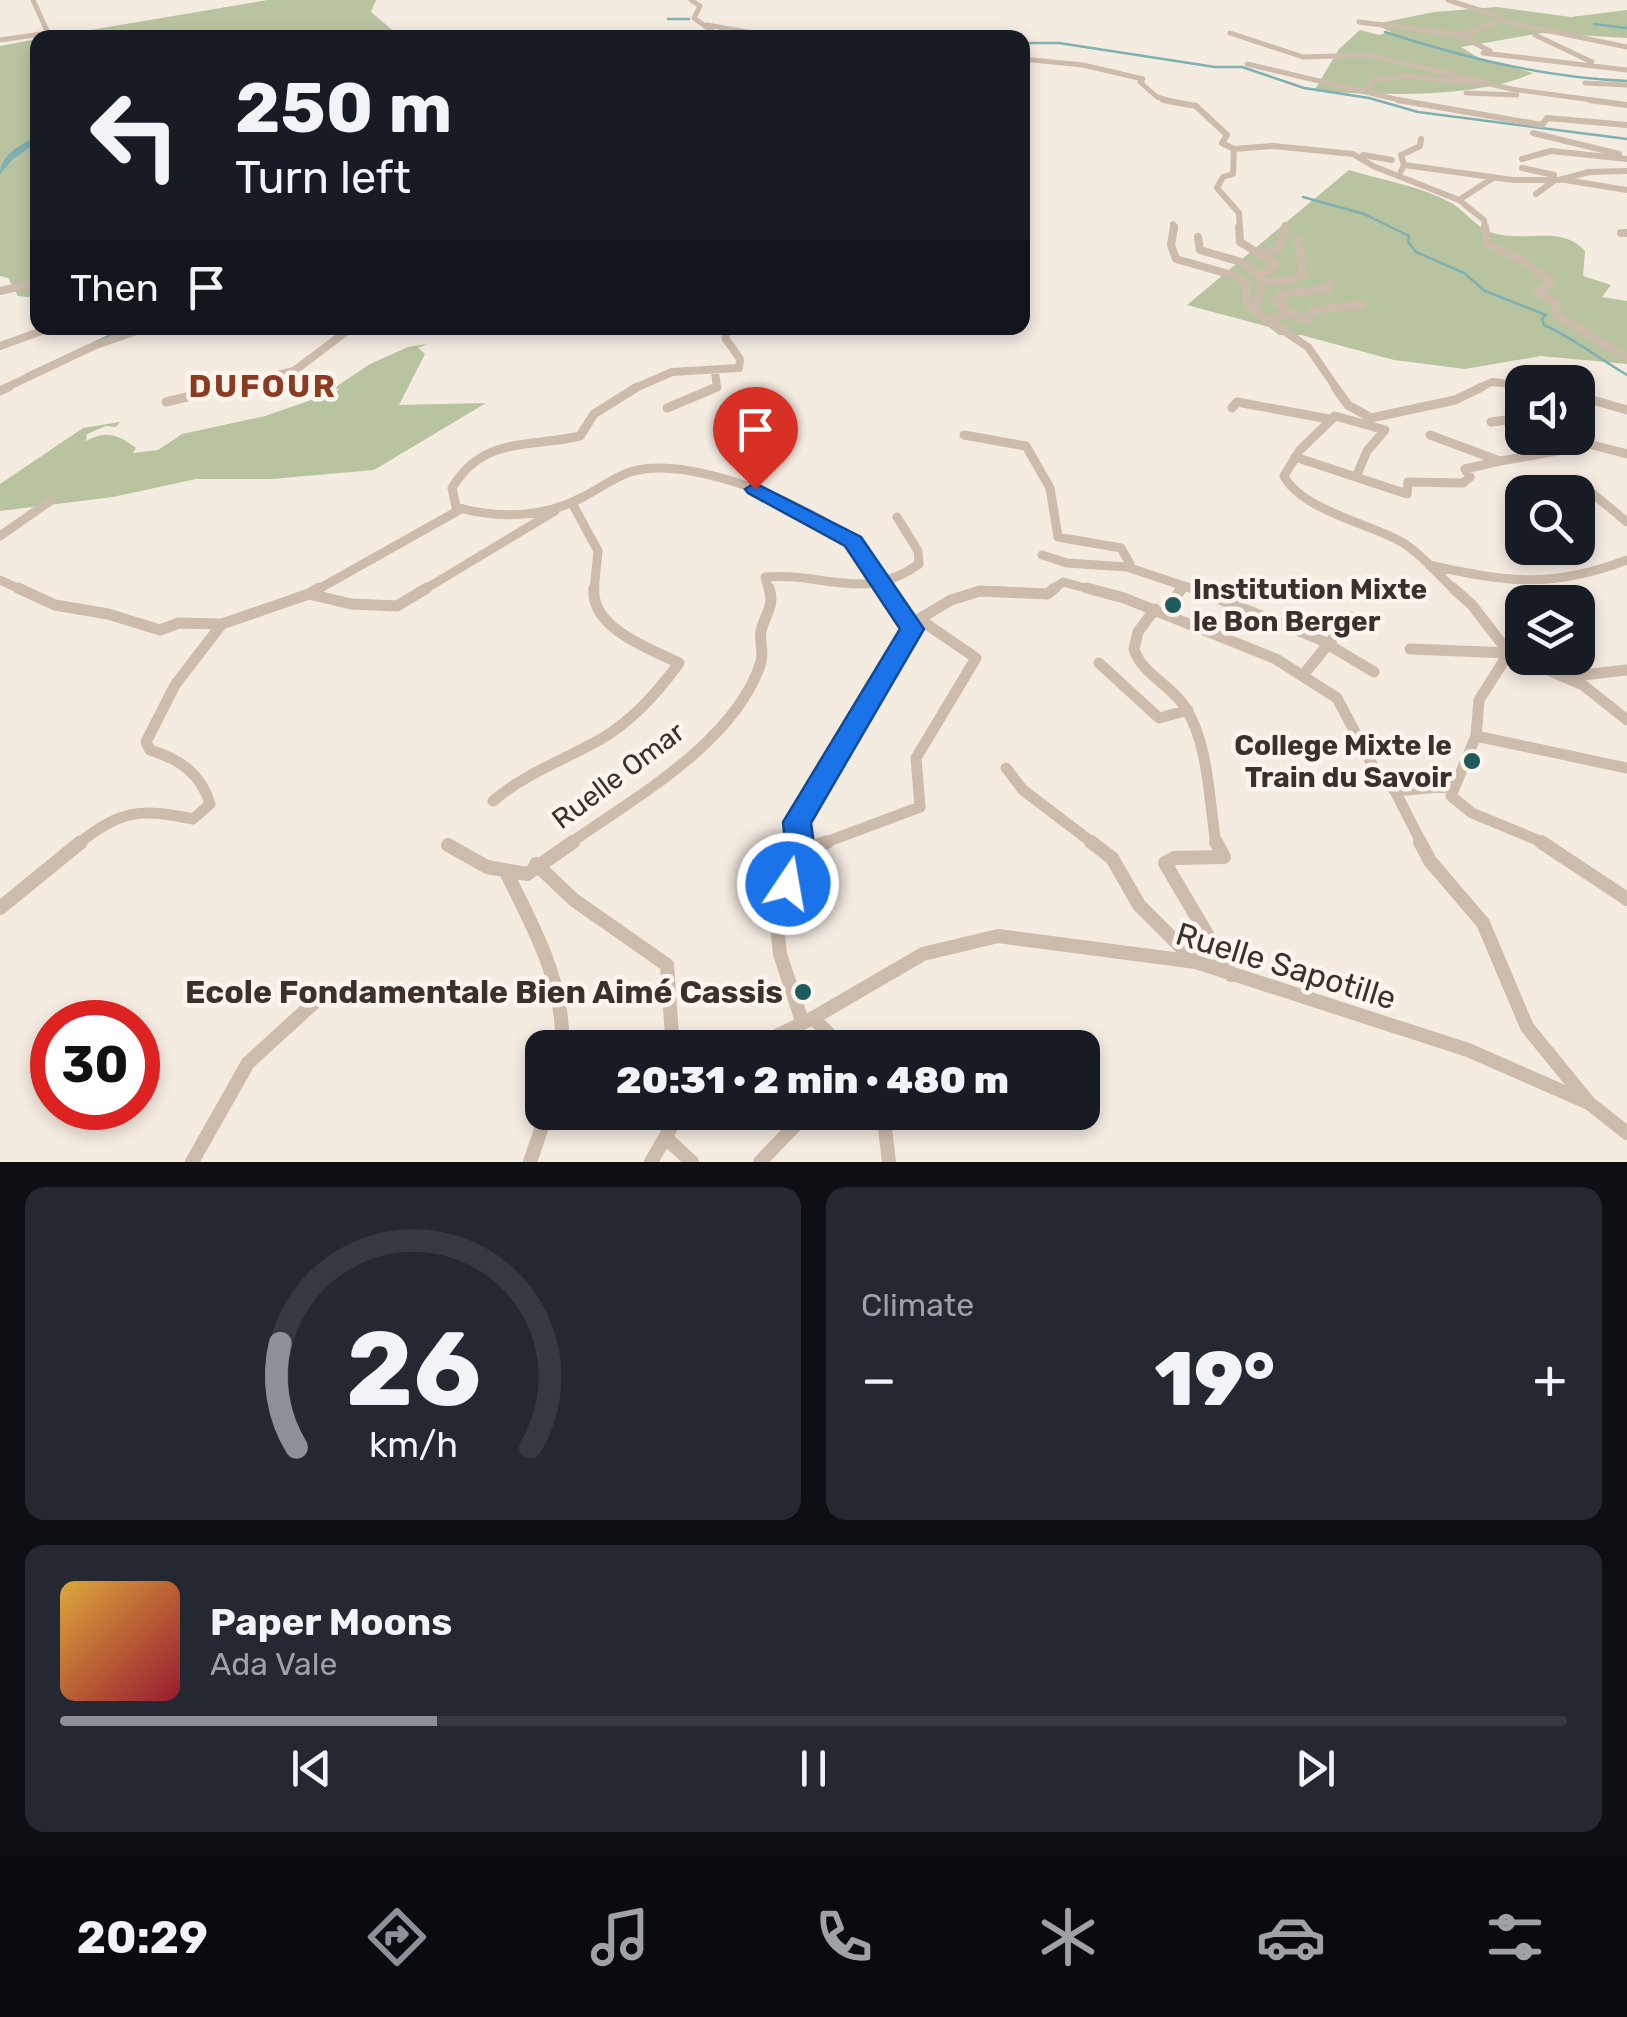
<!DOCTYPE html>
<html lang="en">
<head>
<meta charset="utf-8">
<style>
	:root { --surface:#171b24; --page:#242831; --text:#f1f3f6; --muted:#9ea1a6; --line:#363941; --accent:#8c9099 }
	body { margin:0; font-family:Rubik,sans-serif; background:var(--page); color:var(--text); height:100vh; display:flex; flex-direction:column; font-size:38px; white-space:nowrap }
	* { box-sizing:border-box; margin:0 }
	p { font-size:32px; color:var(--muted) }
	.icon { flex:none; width:55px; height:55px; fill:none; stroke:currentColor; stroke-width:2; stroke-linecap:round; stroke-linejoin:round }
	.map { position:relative; height:1162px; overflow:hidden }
	.details { display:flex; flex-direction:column; gap:25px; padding:25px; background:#0d0f14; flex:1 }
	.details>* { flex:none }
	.top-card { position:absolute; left:30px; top:30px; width:1000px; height:305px; border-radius:20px; box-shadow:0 5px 15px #0003; background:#171b24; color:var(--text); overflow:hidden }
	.buttons { position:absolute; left:1505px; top:365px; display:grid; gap:20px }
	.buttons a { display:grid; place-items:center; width:90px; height:90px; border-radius:20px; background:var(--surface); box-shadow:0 5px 15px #0003; font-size:50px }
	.speed { position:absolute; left:30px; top:1000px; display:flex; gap:20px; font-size:50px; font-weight:700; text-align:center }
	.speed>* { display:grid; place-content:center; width:130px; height:130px; border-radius:50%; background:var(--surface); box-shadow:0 5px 15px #0003; line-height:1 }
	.speed .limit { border:15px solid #d22; background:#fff; color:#111 }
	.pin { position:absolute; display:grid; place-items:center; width:85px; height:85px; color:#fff; margin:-102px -42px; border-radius:50% 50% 50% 0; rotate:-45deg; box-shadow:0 0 10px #0007 }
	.pin .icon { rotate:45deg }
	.me { position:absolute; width:110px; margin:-55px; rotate:12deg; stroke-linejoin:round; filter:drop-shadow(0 0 8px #0008) }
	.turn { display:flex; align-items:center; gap:35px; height:210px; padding:0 40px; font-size:45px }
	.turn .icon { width:130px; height:130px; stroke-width:2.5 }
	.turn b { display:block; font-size:70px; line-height:85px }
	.then { display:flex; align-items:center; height:95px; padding:0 40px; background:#0003; gap:20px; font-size:38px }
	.big { font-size:75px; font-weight:800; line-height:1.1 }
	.details .card { flex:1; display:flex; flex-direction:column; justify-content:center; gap:15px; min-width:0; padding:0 35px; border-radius:20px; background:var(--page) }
	.details .dial { align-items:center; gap:0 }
	.dial svg { height:260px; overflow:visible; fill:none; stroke:var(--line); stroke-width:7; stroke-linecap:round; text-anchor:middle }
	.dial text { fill:var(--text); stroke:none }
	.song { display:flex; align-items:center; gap:30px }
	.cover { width:120px; height:120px; border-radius:15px; background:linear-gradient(135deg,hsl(40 70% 55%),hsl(350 70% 35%)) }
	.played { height:10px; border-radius:5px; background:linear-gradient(90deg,var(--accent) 25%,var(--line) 25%) }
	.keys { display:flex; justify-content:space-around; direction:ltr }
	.heat { display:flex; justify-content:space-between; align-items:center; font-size:55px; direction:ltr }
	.details .tiles { flex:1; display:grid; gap:25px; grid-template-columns:1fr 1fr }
	.card:last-child { grid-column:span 2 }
	.trip { position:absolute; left:525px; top:1030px; width:575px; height:100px; border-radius:20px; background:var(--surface); box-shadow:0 5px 15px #0003; font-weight:800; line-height:100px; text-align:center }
	.tab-bar { display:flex; height:160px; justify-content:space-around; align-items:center; background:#090b0e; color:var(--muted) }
	.tab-bar .icon { width:70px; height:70px }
	.tab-bar .active { color:var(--accent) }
	.tab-bar b { font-size:45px; color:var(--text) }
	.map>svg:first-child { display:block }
	.green { fill:#b8c4a0 }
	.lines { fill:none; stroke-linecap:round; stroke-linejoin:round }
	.stream { stroke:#7fb0b2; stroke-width:2.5 }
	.river { fill:#7fb0b2; fill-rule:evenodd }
	.street-far5 { stroke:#cdbbac; stroke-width:5 }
	.street-far4 { stroke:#cdbbac; stroke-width:6 }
	.street-far3 { stroke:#cdbbac; stroke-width:8 }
	.street-far2 { stroke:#cdbbac; stroke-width:9 }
	.street-far1 { stroke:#cdbbac; stroke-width:11 }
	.street { stroke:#cdbbac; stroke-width:14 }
	.route { fill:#1a73e8; stroke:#114b97; stroke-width:2.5 }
	.poi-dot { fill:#1f5a5e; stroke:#fbf5ee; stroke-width:4 }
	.labels { text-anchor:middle; stroke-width:9; stroke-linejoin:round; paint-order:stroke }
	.poi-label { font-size:28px; font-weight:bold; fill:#3b302b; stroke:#fbf5ee; text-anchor:start }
	.street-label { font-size:28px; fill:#3b302b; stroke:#fbf5ee }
	.far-district-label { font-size:32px; font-weight:bold; letter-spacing:2.5px; fill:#8c3b22; stroke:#fbf5ee }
	.near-street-label { font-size:32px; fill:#3b302b; stroke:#fbf5ee }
	.near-poi-label { font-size:32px; font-weight:bold; fill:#3b302b; stroke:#fbf5ee; text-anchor:end }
</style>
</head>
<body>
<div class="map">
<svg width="1627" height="1162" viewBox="0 0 1627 1162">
	<rect width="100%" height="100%" fill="#f4ebe1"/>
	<path class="green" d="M268,0H376L371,12L397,34L409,37H49Z
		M1497,7L1571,17L1627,10V38L1542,33L1461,47L1479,58L1533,73C1476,99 1377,95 1314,91L1339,49L1360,30L1379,35L1391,32L1375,24L1434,12Z
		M37,39V298L18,296L8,278L0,276V46Z
		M1349,170C1382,180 1424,187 1453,204C1465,212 1477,227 1490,232C1523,244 1561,224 1585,251L1583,276L1611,285L1602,297L1627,301V364L1541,356L1465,369L1394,360L1301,335H1279L1269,327L1187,305Z
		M427,344L418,348L425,354L399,405L486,403L374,470L272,479H196L113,497L0,511V484L83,428L120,422L116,427L106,426L87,434L86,441C107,430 117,434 136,448L133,453L158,450L182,434L265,416L337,391L339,389L334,388L370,364L408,347Z"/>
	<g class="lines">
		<path class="stream" d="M668,19H689
			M1594,24L1627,28
			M1385,32C1465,58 1543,77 1627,81
			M950,36L966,38
			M990,38H1002
			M1022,43H1059L1215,67H1242L1304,88L1369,98L1418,112L1627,139
			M1303,197L1364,214L1409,236L1408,242L1416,252L1464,273L1485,291L1546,315L1542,319L1544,325C1575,339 1598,358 1627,375"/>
		<path class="river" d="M438,35L440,36L441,38H435Z
			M38,136V142L13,159L0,174C0,154 22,144 38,136Z
			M123,328H137L35,377L31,378L25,374Z"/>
		<path class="street-far5" d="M691,0L700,6L694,18L716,34L714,38
			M1448,0L1498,16L1502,21L1627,47
			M1359,22L1462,35
			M707,25L753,33L759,38
			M1230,33L1303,57L1370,55L1511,89L1607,102
			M1535,35L1592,62
			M0,40L48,33L33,0
			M1490,51L1461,36L1500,20
			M1483,53L1627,70
			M1022,59L1083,65L1143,79L1140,82L1157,97L1174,102
			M1247,64L1408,102
			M1585,83L1627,85
			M1366,91L1373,80L1407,76L1484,84
			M1466,93L1517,95"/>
		<path class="street-far4" d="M1163,100L1196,106L1227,135L1222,143L1234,149L1233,174L1223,177L1217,188L1239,213L1240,229
			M1398,100L1542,125L1547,118L1627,125
			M1589,100L1627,105
			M1533,133L1619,154
			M1234,149L1273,146L1353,154L1373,166L1459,200L1484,220L1485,229
			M1363,155L1392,160
			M1522,159L1551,151L1627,159
			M1404,165L1513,180H1559L1589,172L1627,171
			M1522,168L1554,175
			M1401,171L1404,165L1401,155L1420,146L1421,139
			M1565,180L1627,190
			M1536,194L1555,180
			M1459,200L1493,178
			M1173,224L1175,229
			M1284,229L1285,225"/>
		<path class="street-far3" d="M1174,227L1171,245L1176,259L1236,276L1246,284V301L1254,311
			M1239,227L1240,242L1276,264L1260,276L1262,287L1254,311L1308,347L1337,389
			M1485,227L1487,244L1523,261L1551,282L1538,292L1557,304L1555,312L1560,317L1627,358
			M1621,233H1627
			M1198,237L1200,250L1241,262L1260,276
			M1263,256L1279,248L1285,227
			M1260,282L1286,281L1303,275L1298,239
			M0,291L38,282
			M1290,313L1307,321L1314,310L1361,305
			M1265,320L1290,313L1276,301L1282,294L1327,289L1330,283
			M0,346L50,328
			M3,389L96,345L145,328
			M218,389L294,371L351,328
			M633,389L672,372L739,368L740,359L726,339L724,328
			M711,389L717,387L715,372
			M1477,389L1492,382L1522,385"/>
		<path class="street-far2" d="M637,387L594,414L580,436C528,448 483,436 452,488L456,507C498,519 544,518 583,497C601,488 618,474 638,470C696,458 808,504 853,542C868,555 879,573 889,591
			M1335,387L1348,405L1371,418L1455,400L1482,387
			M0,391L9,387
			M1578,396L1627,410
			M166,402L229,387
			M667,408L717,387
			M1232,408L1237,402L1329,419
			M1491,422L1522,418
			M964,435L1026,446L1050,488L1058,537L1121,548L1130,564L1127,567
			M1430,435L1500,461L1563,450L1555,438
			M1565,438L1627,454
			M1295,457L1407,494L1408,482L1463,483L1470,477L1465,469L1500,461
			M1356,477L1367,451L1385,430L1335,416L1300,450L1284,476C1301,509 1366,523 1398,540C1419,551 1438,575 1456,591
			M1580,483L1627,522
			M572,503L598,551L594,591
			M0,536L50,501
			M1042,555L1067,563L1127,567L1199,591
			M1429,565C1506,582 1552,589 1627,560
			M0,580L24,591
			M315,591L461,509
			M422,591L555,511
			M769,591L765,577C824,572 865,603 919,564L918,551L897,517
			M991,591H1004
			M1051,591L1063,582L1096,591
			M1180,591L1183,587"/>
		<path class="street-far1" d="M18,588L55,605L108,614L160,630L179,623L222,624L309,594L351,604L397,606L427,588
			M887,588L912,629
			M1087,588L1124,598L1276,659L1337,698L1374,768L1395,791L1422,844
			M1192,588L1319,639L1374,672
			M1453,588L1472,605L1509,653L1479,700L1476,736L1451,796L1472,813L1547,844
			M309,594L319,588
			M1155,609L1138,632L1134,649C1142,675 1172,685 1185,707C1209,744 1209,802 1216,844
			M1165,613L1182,588
			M1410,649L1509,653L1583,685L1627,720
			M1099,663L1159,718L1188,710
			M1304,674L1350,617
			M1573,681L1583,675L1627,670
			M1476,736L1627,768
			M1006,768L1023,790L1094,844
			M1395,791L1452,786
			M493,801C526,773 564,760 601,739C632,721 658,692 679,663C650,649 590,628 594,588
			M78,844C120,810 140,808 193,819L210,804C201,773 179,759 150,750L146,742L175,685L222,624
			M569,844C634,798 736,742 761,662C764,652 759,641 761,631C765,614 775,607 769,588
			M799,844L797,822L919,619L951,600L980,591L1047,594L1055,588
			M821,844L920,807L916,758L976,658L919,619"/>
		<path class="street" d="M799,842L800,852L776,916L780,954L802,1021
			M1091,842L1112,858L1139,905L1196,962
			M1216,842L1224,857L1175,858L1165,863L1231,975
			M1420,842L1430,861L1483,923L1527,1027L1589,1103
			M1541,842L1627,899
			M448,845L487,867L527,874L573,842
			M800,852L827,842
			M536,864L574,900L667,965L672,1036L677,1048
			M505,870C533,927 565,982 562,1048
			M0,908L81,842
			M813,1018L843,1048
			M752,1048L813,1018L923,954L998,936L1196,962L1468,1050L1589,1103L1627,1133
			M883,1112L889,1162
			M667,1139L692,1162
			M192,1162L248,1063L318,999
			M530,1162L547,1112
			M651,1162L680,1112
			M760,1162L808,1112"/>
	</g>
	<path class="route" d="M755,483L861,537L924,629L811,823L815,852L799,893L788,897L778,893L773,884L786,852L783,822L900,629L845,546L748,493L745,489Z"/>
	<g class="poi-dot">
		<circle cx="1173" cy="605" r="10"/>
		<circle cx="1472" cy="761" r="10"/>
		<circle cx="803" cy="992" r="10"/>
	</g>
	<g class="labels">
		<g class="poi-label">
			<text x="1193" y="599">Institution Mixte<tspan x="1193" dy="32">le Bon Berger</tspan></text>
			<text x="1452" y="755" text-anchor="end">College Mixte le<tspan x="1452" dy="32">Train du Savoir</tspan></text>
		</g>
		<g class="street-label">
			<text transform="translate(618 775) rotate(-37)" y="10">Ruelle Omar</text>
		</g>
		<g class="far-district-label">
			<text x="263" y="397">DUFOUR</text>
		</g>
		<g class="near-street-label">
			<text transform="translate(1286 966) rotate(17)" y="11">Ruelle Sapotille</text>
		</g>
		<g class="near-poi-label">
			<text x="783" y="1003">Ecole Fondamentale Bien Aimé Cassis</text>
		</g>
	</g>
</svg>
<div class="buttons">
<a><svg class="icon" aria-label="sound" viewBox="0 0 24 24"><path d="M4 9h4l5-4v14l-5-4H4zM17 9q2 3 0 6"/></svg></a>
<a><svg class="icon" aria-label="search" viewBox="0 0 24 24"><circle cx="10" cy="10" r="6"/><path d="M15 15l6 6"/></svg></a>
<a><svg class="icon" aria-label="layers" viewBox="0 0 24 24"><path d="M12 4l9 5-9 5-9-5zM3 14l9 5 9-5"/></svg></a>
</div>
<div class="speed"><div class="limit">30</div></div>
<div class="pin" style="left:755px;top:489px;background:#d93025"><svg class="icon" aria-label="arrive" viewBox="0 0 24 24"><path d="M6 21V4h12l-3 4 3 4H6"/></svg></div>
<svg class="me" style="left:788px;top:884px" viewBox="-20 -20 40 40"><circle r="17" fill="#1a73e8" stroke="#fff" stroke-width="3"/><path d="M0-11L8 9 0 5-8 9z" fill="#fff"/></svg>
<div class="trip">20:31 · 2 min · 480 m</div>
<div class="top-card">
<div class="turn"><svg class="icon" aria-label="left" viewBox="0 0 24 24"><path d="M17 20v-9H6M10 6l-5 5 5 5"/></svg><div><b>250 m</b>Turn left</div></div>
<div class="then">Then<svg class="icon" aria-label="arrive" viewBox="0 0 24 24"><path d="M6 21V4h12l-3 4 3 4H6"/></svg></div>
</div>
</div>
<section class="details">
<div class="tiles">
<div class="card dial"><svg viewBox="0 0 100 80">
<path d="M14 69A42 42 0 1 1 86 69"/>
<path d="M14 69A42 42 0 0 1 9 37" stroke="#8c9099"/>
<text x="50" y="56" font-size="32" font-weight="700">26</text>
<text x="50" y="72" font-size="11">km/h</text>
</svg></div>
<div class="card"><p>Climate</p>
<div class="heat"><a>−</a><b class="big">19°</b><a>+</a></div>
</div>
<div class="card">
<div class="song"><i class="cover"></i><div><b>Paper Moons</b><p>Ada Vale</p></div></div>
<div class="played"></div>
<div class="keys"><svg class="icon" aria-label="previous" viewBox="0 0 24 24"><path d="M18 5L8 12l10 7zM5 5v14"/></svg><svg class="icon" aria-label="pause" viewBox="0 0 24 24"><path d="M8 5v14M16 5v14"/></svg><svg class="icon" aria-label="next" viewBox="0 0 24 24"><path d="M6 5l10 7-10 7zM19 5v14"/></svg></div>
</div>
</div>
</section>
<nav class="tab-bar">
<b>20:29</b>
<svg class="icon active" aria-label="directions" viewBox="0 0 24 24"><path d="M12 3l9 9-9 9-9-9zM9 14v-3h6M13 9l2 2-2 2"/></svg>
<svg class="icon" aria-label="music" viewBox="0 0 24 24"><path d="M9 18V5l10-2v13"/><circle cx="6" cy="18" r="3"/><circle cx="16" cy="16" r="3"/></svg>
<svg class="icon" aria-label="phone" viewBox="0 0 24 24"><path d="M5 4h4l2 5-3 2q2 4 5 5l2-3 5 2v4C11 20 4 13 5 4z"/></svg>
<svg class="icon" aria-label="climate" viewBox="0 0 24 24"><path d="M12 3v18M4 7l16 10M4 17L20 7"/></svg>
<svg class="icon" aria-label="car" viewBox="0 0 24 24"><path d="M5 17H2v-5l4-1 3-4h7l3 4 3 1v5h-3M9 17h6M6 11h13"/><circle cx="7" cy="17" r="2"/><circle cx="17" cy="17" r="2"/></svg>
<svg class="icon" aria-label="filters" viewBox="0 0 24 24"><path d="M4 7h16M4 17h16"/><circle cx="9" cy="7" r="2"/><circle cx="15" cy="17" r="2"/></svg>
</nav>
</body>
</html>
